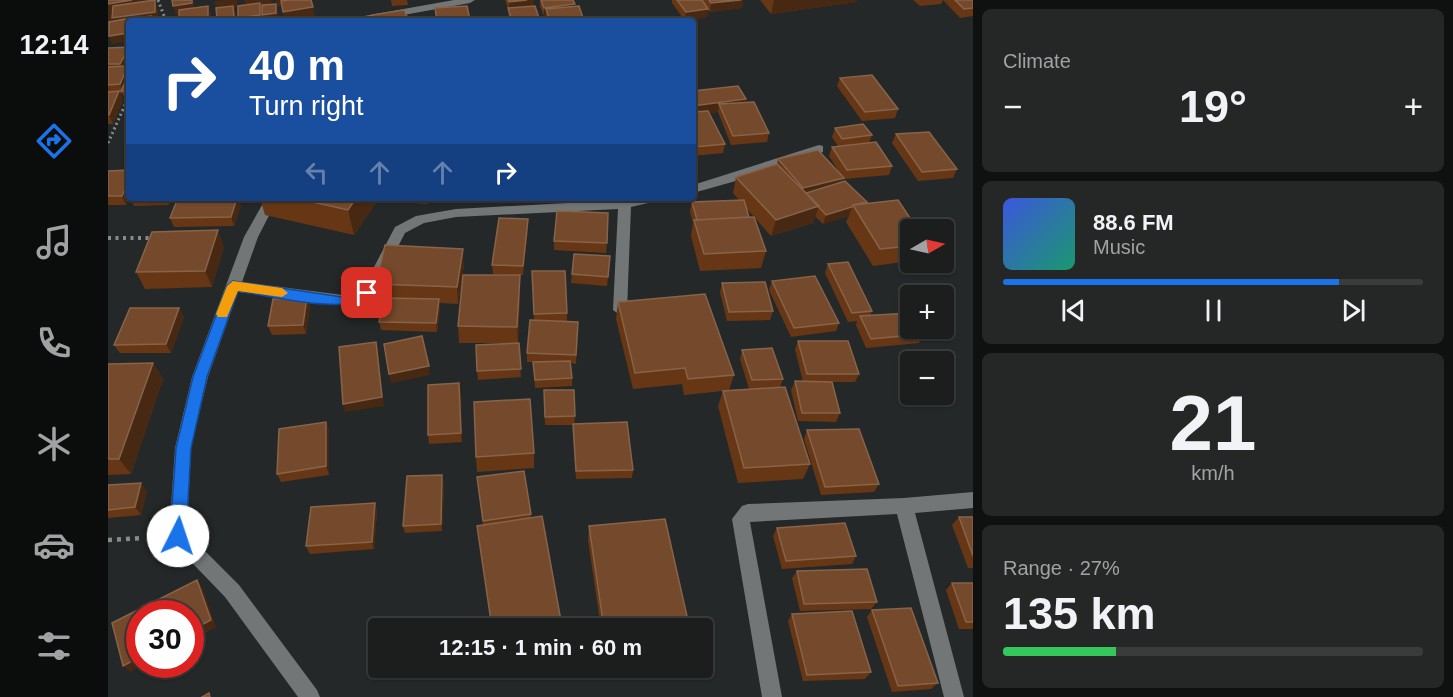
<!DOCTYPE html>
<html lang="en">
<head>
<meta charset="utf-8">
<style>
	:root { --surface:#1c1e1e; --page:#252727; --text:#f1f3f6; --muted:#a0a2a4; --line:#3a3c3c; --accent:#1a73e8 }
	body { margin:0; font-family:Helvetica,sans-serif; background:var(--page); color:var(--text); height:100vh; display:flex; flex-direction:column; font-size:22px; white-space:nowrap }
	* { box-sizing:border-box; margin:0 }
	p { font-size:20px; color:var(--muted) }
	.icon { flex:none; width:33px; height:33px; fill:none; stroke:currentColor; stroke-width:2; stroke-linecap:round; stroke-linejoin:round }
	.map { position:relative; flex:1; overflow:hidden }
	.sheet { display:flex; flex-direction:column; gap:9px; padding:9px; background:#0f1010; width:480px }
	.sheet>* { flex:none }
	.guide { position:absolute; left:18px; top:18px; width:570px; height:183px; border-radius:6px; box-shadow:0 2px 4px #0004,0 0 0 2px var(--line); background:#1a4fa0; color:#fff; overflow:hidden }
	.needle { width:39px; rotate:81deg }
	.controls { position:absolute; left:792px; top:219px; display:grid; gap:12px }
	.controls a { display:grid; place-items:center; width:54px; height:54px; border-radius:6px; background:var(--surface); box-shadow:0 2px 4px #0004,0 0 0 2px var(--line); font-size:30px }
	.speed { position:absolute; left:18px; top:600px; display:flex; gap:12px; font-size:30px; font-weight:700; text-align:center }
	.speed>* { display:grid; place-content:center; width:78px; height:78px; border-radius:50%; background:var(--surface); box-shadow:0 2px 4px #0004,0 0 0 2px var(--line); line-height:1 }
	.speed .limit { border:9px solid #d22; background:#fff; color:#111 }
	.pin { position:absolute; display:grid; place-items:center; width:51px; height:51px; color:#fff; margin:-26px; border-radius:12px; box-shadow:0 3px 9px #0006 }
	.me { position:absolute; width:66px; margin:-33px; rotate:4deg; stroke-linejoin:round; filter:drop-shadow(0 0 4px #0008) }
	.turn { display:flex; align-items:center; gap:21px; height:126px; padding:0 24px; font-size:27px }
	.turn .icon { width:78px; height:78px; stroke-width:2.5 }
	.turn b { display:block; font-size:42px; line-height:51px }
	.lanes { display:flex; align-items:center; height:57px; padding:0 24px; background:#0003; justify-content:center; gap:30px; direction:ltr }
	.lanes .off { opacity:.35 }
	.big { font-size:45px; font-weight:600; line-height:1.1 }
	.sheet .card { flex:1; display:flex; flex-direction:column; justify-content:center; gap:9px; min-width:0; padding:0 21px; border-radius:9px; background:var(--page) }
	.sheet .dial { align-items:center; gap:0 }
	.dial b { font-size:78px; line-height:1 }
	.song { display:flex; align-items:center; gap:18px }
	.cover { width:72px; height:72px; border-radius:9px; background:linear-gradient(135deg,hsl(230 70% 55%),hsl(160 70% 35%)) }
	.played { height:6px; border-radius:3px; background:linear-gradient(90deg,var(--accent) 80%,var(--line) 80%) }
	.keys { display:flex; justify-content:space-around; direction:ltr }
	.heat { display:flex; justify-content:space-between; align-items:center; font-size:33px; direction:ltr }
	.charge { height:9px; border-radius:4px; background:linear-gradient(90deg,#34c759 27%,var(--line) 0) }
	.trip { position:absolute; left:260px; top:618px; width:345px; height:60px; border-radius:6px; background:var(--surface); box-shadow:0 2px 4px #0004,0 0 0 2px var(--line); font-weight:600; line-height:60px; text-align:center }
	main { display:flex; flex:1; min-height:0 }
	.dock { display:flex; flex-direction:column; width:108px; justify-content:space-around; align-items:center; background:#0b0c0c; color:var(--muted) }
	.dock .icon { width:42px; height:42px }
	.dock .active { color:var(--accent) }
	.dock b { font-size:27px; color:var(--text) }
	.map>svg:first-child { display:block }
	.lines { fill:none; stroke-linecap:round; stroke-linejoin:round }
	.path-far2 { stroke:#888b8b; stroke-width:3; stroke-dasharray:2 3; stroke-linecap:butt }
	.path-far1 { stroke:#888b8b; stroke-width:4; stroke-dasharray:3 4.5; stroke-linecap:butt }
	.path { stroke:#888b8b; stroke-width:4.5; stroke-dasharray:4 5; stroke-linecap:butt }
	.minor { fill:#727676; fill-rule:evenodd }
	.wall { fill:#673715 }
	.shaded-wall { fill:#472913 }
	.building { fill:#754a2c; stroke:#87634a; stroke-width:1.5 }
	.route { fill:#1a73e8; stroke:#114b97; stroke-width:1.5 }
	.slow { fill:#f59e0b }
</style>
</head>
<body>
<main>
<nav class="dock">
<b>12:14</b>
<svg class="icon active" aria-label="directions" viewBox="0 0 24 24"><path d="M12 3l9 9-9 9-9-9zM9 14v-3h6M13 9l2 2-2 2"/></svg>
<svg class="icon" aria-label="music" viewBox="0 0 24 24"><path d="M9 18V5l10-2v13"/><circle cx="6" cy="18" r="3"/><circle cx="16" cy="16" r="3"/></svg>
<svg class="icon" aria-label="phone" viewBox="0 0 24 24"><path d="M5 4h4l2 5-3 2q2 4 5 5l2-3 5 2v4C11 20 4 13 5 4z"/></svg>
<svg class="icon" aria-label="climate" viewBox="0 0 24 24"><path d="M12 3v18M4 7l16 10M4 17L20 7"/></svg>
<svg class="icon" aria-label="car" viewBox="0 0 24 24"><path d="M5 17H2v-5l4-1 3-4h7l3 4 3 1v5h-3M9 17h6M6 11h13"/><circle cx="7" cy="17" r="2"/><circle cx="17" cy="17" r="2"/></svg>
<svg class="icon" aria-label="filters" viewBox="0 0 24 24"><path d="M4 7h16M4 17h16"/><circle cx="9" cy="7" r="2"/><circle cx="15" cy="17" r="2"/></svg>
</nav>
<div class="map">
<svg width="865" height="697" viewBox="0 0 865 697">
	<rect width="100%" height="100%" fill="#252828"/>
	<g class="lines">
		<path class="path-far2" d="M50,0L58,21
			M0,143L21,96"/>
		<path class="path-far1" d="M0,238H46"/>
		<path class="path" d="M0,540L36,538"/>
		<path class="minor" d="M346,0H367L362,3L262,21H240L245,18Z
			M711,145L715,146V152L642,177L585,193V185Z
			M158,198H170L150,237L134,282L242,296L254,290L287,227L308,216L348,209L551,198L549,201L523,207L519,310L512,315L505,310L510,209L348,217L316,223L297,233L264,297L244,306L130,292L100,377L83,448L79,533L131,585L209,690L212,697H190L117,597L64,542L61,536L67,448L84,377L136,237Z
			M865,492V508L807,513L856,697H836L789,514L642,522L674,697H654L624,519L634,506L640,504L796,498Z"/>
	</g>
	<path class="wall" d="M283,0H299L300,5L284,6Z
		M397,0H426V6L432,21H401L400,8Z
		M432,0H465L467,7L476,21H439L438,16H436L432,6Z
		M564,0H635L634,8L602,12L600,10L599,17L577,21L564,3Z
		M652,0H749L748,2L663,14Z
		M805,0H835L833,4L812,6Z
		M835,0H865V16L852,18Z
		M21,47V63L20,66L21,69V107L14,93H12L15,100L5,124H0V48Z
		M732,78L790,109L787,118L754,121L729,86Z
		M585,91L638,99V103L661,133L659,142L623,145L610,112L601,113L617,144L615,153L585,156Z
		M727,128L764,135L761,143L784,166L781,175L736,179L735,182L758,204L802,230V261L765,266L738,222L741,216L715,224L707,216L705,223L663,236L639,209L641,217L658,251L653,268L592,271L583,236L585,223L582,211L584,202L631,200L625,193L628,177L669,164L670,159L731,172L721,156L724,147L730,146L724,137Z
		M788,134L849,169L845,178L810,181L784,143Z
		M0,171L21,198L18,205H0Z
		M22,198H64L61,205L26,206Z
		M152,198H271L246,235L157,215Z
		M293,198H321L319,204L294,202Z
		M133,205L126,226L66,227L62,218Z
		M420,229L415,275L385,274L384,265Z
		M446,241L499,243L498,253L446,250Z
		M116,247L104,287L37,289L28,272Z
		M502,256L499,286L463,283L464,274Z
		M720,264L764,311L762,316L816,334L811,343L758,348L748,325L749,321L740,322L717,273Z
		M356,265L350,304L331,303L332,308L329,332L273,330L271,322L276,301L271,300L268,284Z
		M424,271L459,313V322H470L468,364L463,363L464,378V386L427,388L425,362H429H419V353L426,320Z
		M664,281L731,323L728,331L683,337L661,290Z
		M614,283L665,311L662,320L619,321L612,292Z
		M412,292L410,343L413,377L370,380L369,371L402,343H351L350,326Z
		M510,302L626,375L621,390L641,389L632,359L634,350L675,379L672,387L702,464L695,479L630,483L610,406L615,391L576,395L574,384L525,389L508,319Z
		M202,306L198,334L164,335L160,326Z
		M71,308L76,317L63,353H12L6,345Z
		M690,341L751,374L747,382H724L732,413L728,422L690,421L683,390L687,381L695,382L687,349Z
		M45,363L55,379L23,474L0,475V364Z
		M351,383L354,442L321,444L320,435Z
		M436,390L467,416L466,424L525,470L524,478L468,479L465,432V425H437Z
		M218,422L221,431V475L173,482L169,474Z
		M699,430L771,484L766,492L713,495L696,439Z
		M426,453V468L369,472L368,457Z
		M369,477L423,514V518L453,621V628H383L375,525Z
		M336,484L334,531L297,533L295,526Z
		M0,485L39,491L33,515L0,518Z
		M267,503L269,511L266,549L202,554L198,546Z
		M851,517H865V568H860L844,525Z
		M481,526L581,625L580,628H493L480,540Z
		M669,528L748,556L744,564L674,569L665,536Z
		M689,571L769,602L763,609L692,611L684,578Z
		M844,583H865V629H851L838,590Z
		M764,610L830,683L823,689L784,692L759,617Z
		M684,614L763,672L757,679L695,681L680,621Z"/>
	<path class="shaded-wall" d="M24,0H47L50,9V20L21,21V25H20L21,28V41L4,44L1,36L8,26L4,18L47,6L2,12L3,15L4,26H0V4Z
		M85,0L87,11L68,15L65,6Z
		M119,0H129V8H126L128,14V21H109V10L106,1Z
		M136,0H163L164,3L152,5L154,12L168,4L170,12L171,21H156L154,16L155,21H131L130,18L138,7Z
		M168,0H197L198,2L169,7Z
		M419,0H426V8L401,11V2Z
		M635,0L634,8L602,12L603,3Z
		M666,0H749L748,2L663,14Z
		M467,4V13L438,9V16H436V8Z
		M100,6L103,14V21H80Z
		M205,7L207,16L177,20L175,12Z
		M600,9L599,17L577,21L578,12Z
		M21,47V63L16,72L12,64Z
		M20,66L21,69V80L14,91L12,84Z
		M11,91L15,100L5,124L1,115Z
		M638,99L636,108L611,104L610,112L585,115V106Z
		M736,178L733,187L692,197L695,188Z
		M21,180V198L18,205L14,196Z
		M58,198H64L61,205Z
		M129,198H130L133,205L126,226L123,217Z
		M248,198H271L246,235L240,210Z
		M711,206L705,223L663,236L668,220Z
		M744,207L741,216L715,224L718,215Z
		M420,219V229L415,275V266Z
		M110,230L116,247L104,287L97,271Z
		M355,249L356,265L350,304L349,287Z
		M412,275V292L410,343L409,327Z
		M199,297L202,306L198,334L195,325Z
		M331,299L332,308L329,332L328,323Z
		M71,308L76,317L63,353L58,344Z
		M268,342L270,351L276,406L237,412L235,404Z
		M45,363L55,379L23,474L11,459Z
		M321,366L322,375L283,383L281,374Z
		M351,383L353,391L354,442L353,433Z
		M218,422L221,431V475L218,466Z
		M334,475L336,484L334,531L333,524Z
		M33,483L39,491L33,515L27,507Z
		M267,503L269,511L266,549L264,542Z
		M89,580L94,587L108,627L82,641V631Z
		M32,657V664H37L22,672L15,666Z"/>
	<path class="building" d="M0,0H24L0,4Z
		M47,0V12L4,18L5,6Z
		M64,0H84V3L65,6Z
		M180,0H203L205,7L175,12L173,1Z
		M400,0H419L401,2Z
		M433,0H465L467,4L436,8Z
		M569,0H594L600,9L578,12Z
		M601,0H633L603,3Z
		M847,0H865V8L856,9Z
		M152,3V15L130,18V6Z
		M168,4V13L154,15V5Z
		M100,6V18L80,21H71V10Z
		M125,6L126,17L109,19L108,8Z
		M359,6L362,20L329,21L327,8Z
		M427,6L432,21H404L400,8Z
		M471,6L476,21H442L438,9Z
		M296,10L301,21H267L264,15Z
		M43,16V21H22V19Z
		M18,19L19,33L1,36V22Z
		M21,47L12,64H0V48Z
		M20,66L12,84L0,85V67Z
		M21,74V91H13Z
		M764,75L790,109L757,112L732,78Z
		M630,86L638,99L585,106V91Z
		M11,91L1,115H0V92Z
		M646,102L661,133L625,136L611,104Z
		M600,111L617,144L586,147L585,112Z
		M755,124L764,135L734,139L727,128Z
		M821,132L849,169L814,172L788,134Z
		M768,142L784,166L739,170L724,147Z
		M710,150L736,178L695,188L670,159Z
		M669,164L711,206L668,220L628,177Z
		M21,170V180L14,196H0V171Z
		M737,181L759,202L745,205L744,207L718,215L698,193Z
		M70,198H129L123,217L62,218Z
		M187,198H248L240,210Z
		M636,200L641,217L589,220L584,202Z
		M790,200L810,230H802V246L772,249L745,205Z
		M449,211L500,213L499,243L446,241Z
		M646,217L658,251L596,254L586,220Z
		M391,218L420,219L415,266L384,265Z
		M110,230L97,271L28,272L44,232Z
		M277,245L355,249L349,287L268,284Z
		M466,254L502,256L500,277L464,274Z
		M740,262L764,311L744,313L720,264Z
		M424,271H457L459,313L426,314Z
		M355,275H412L409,327L350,326Z
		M707,276L731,323L686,328L664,281Z
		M657,282L665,311L621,312L614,283Z
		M597,294L626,375L580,379L577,368L527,373L510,302Z
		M199,297L195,325L160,326L165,299Z
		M276,298L331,299L328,323L271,322Z
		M22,308H71L58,344L6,345Z
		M802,313V328H812L816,334L763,339L752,316Z
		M422,320L470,322L468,355L419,353Z
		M314,336L321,366L281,374L276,344Z
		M690,341H740L751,374H699Z
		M268,342L274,397L235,404L231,347Z
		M411,343L413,369L369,371L368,345Z
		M664,348L675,379L644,380L634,350Z
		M462,361L464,378L427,380L425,362Z
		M45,363L11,459H0V364Z
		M687,381L724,382L732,413H694Z
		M351,383L353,433L320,435V385Z
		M677,387L702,464L636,468L615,391Z
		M436,390H466L467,416L437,417Z
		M422,399L426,453L368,457L366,402Z
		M218,422V466L169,474L171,429Z
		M519,422L525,470L468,471L465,424Z
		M751,429L771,484L717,487L699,430Z
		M416,471L423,514L375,521L369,477Z
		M334,475L333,524L295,526L299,476Z
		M33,483L27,507L0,510V485Z
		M267,503L264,542L198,546L203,507Z
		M434,516L453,621L409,628H384L369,526Z
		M851,517H865V556Z
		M557,519L581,625L543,628H496L481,526Z
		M737,523L748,556L678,561L669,528Z
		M759,569L769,602L696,604L689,571Z
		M89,580L103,620L82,631V614H32V657L15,666L4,623Z
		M844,583H865V622H858Z
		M803,608L830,683L790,686L764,610Z
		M744,611L763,672L699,675L684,614Z
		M101,693L102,697H94Z"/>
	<path class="route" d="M125,281L234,297L250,294L259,289L265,293C249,318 157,295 130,291L99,377L83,448L78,536L76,541L70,543L64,541L62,536L68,448L85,377L119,286Z"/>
	<path class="slow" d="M125,281L174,288L180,293L174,297L130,291L119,317H110L108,314L119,286Z"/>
</svg>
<div class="controls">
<a><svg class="needle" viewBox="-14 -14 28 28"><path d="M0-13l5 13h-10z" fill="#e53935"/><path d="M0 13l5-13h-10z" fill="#a0a2a4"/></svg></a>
<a>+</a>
<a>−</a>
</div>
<div class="speed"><div class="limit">30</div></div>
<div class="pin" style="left:259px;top:293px;background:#d93025"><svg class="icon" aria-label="arrive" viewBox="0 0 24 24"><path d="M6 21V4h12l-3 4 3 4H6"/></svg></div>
<svg class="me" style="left:70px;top:536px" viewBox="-20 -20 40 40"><circle r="19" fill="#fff"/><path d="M0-13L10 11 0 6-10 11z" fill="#1a73e8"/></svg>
<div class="trip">12:15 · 1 min · 60 m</div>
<div class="guide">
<div class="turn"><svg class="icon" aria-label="right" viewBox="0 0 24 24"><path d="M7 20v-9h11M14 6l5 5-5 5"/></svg><div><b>40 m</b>Turn right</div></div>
<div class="lanes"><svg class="icon off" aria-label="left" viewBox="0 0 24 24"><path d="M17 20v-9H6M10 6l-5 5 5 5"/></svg><svg class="icon off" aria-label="ahead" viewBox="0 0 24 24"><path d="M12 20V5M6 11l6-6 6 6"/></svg><svg class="icon off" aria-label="ahead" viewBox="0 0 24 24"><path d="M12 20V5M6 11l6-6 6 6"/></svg><svg class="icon" aria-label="right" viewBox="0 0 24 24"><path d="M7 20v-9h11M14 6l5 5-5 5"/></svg></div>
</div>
</div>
<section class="sheet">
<div class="card"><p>Climate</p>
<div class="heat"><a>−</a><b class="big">19°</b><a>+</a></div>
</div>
<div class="card">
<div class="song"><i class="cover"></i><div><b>88.6 FM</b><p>Music</p></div></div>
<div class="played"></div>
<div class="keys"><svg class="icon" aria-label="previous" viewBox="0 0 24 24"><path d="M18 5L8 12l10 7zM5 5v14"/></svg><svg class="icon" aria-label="pause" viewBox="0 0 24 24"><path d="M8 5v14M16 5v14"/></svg><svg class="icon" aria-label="next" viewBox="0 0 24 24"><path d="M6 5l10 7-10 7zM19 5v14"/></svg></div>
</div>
<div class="card dial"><b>21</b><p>km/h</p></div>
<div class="card"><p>Range · 27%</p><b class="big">135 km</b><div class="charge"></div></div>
</section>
</main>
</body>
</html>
